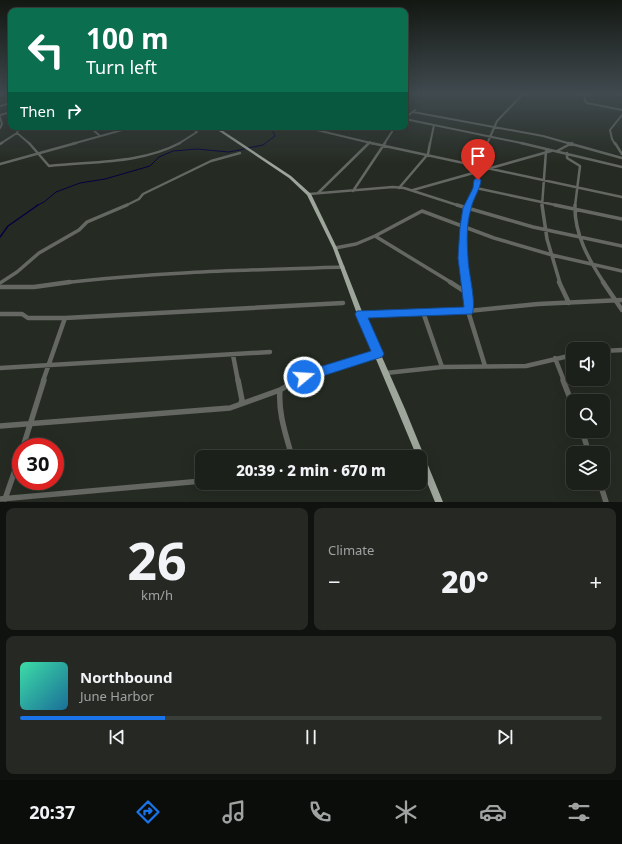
<!DOCTYPE html>
<html lang="en">
<head>
<meta charset="utf-8">
<style>
	:root { --surface:#1c201a; --page:#252823; --text:#f1f3f6; --muted:#a0a3a2; --line:#3a3e39; --accent:#1a73e8 }
	body { margin:0; font-family:"Noto Sans",sans-serif; background:var(--page); color:var(--text); height:100vh; display:flex; flex-direction:column; font-size:15px; white-space:nowrap }
	* { box-sizing:border-box; margin:0 }
	p { font-size:13px; color:var(--muted) }
	.icon { flex:none; width:22px; height:22px; fill:none; stroke:currentColor; stroke-width:2; stroke-linecap:round; stroke-linejoin:round }
	.map { position:relative; height:502px; overflow:hidden }
	.panel { display:flex; flex-direction:column; gap:6px; padding:6px; background:#0f120e; flex:1 }
	.panel>* { flex:none }
	.top-card { position:absolute; left:8px; top:8px; width:400px; height:122px; border-radius:8px; box-shadow:0 4px 16px #0002,0 0 0 1px var(--line); background:#0b6e4f; color:#fff; overflow:hidden }
	.fabs { position:absolute; left:566px; top:342px; display:grid; gap:8px }
	.fabs a { display:grid; place-items:center; width:44px; height:44px; border-radius:8px; background:var(--surface); box-shadow:0 4px 16px #0002,0 0 0 1px var(--line); font-size:20px }
	.speed { position:absolute; left:12px; top:438px; display:flex; gap:8px; font-size:20px; font-weight:700; text-align:center }
	.speed>* { display:grid; place-content:center; width:52px; height:52px; border-radius:50%; background:var(--surface); box-shadow:0 4px 16px #0002,0 0 0 1px var(--line); line-height:1 }
	.speed .limit { border:6px solid #d22; background:#fff; color:#111 }
	.pin { position:absolute; display:grid; place-items:center; width:34px; height:34px; color:#fff; margin:-41px -17px; border-radius:50% 50% 50% 0; rotate:-45deg; box-shadow:0 0 4px #0007 }
	.pin .icon { rotate:45deg }
	.me { position:absolute; width:44px; margin:-22px; rotate:72deg; stroke-linejoin:round; filter:drop-shadow(0 0 3px #0008) }
	.turn { display:flex; align-items:center; gap:14px; height:84px; padding:0 12px; font-size:18px }
	.turn .icon { width:52px; height:52px; stroke-width:2.5 }
	.turn b { display:block; font-size:28px; line-height:34px }
	.then { display:flex; align-items:center; height:38px; padding:0 12px; background:#0003; gap:8px; font-size:15px }
	.big { font-size:30px; font-weight:800; line-height:1.1 }
	.panel .widget { flex:1; display:flex; flex-direction:column; justify-content:center; gap:6px; min-width:0; padding:0 14px; border-radius:8px; background:var(--page) }
	.panel .dial { align-items:center; gap:0 }
	.dial b { font-size:52px; line-height:1 }
	.song { display:flex; align-items:center; gap:12px }
	.cover { width:48px; height:48px; border-radius:6px; background:linear-gradient(135deg,hsl(160 70% 55%),hsl(200 70% 35%)) }
	.played { height:4px; border-radius:2px; background:linear-gradient(90deg,var(--accent) 25%,var(--line) 25%) }
	.keys { display:flex; justify-content:space-around; direction:ltr }
	.heat { display:flex; justify-content:space-between; align-items:center; font-size:22px; direction:ltr }
	.panel .tiles { flex:1; display:grid; gap:6px; grid-template-columns:1fr 1fr }
	.widget:last-child { grid-column:span 2 }
	.trip { position:absolute; left:195px; top:450px; width:232px; height:40px; border-radius:8px; background:var(--surface); box-shadow:0 4px 16px #0002,0 0 0 1px var(--line); font-weight:800; line-height:40px; text-align:center }
	.tab-bar { display:flex; height:64px; justify-content:space-around; align-items:center; background:#0b0d0a; color:var(--muted) }
	.tab-bar .icon { width:28px; height:28px }
	.tab-bar .on { color:var(--accent) }
	.tab-bar b { font-size:18px; color:var(--text) }
	.map>svg:first-child { display:block }
	.lines { fill:none; stroke-linecap:round; stroke-linejoin:round }
	.stream-far1 { stroke:#060041; stroke-width:1 }
	.stream { stroke:#060041; stroke-width:1.5 }
	.street-far4 { stroke:#646762; stroke-width:2 }
	.street-far3 { stroke:#646762; stroke-width:2.5 }
	.street-far2 { stroke:#646762; stroke-width:3.5 }
	.street-far1 { stroke:#646762; stroke-width:4.5 }
	.street { stroke:#646762; stroke-width:5.5 }
	.primary { fill:#9ea59b; fill-rule:evenodd }
	.route { fill:#1a73e8; stroke:#114b97 }
</style>
</head>
<body>
<div class="map">
<svg width="622" height="502" viewBox="0 0 622 502">
	<rect width="100%" height="100%" fill="#252b22"/>
	<g class="lines">
		<path class="stream-far1" d="M248,148L263,145L275,136L271,127
			M36,206L44,202L56,192L80,183L105,179L150,166L159,157L173,151L197,149L229,152L244,149"/>
		<path class="stream" d="M0,237L8,226L38,205"/>
		<path class="street-far4" d="M6,94L11,97
			M584,94L585,101L587,103L622,110
			M0,106L11,103
			M413,112L543,136L571,144
			M0,115L11,112
			M0,117L2,124L0,128
			M405,118L415,110
			M405,119L526,144
			M19,127L17,133L30,144
			M90,127L100,136
			M304,127L375,144
			M222,131L233,127
			M0,144L17,133
			M72,144L133,127
			M178,144L197,132L191,127
			M368,144L370,142
			M384,144L395,127
			M430,144L434,125
			M487,144L497,121L523,94
			M570,144L572,143
			M615,144L612,139L610,130L622,115"/>
		<path class="street-far3" d="M29,143L49,166C93,161 140,164 180,143
			M371,143L622,197
			M521,143L622,167
			M568,143L622,158
			M615,143L622,154
			M0,144L2,143
			M557,151L572,143
			M567,153V158L580,166L575,206
			M0,164L76,143
			M399,188L428,154L430,143
			M476,188L560,206
			M413,190L551,151
			M353,191L385,143
			M318,193L369,143
			M309,194L393,187L404,188L460,206
			M125,206L139,199L143,194L211,161L240,153
			M468,206L476,188L479,166L487,143
			M542,206L546,151"/>
		<path class="street-far2" d="M457,205L533,227L622,246
			M542,205L547,239L560,283
			M555,205L622,219
			M575,205C574,234 589,260 604,283
			M375,236L452,283
			M335,248L356,244L375,236L422,211L494,238L552,255L622,271
			M0,283L17,272L39,253L79,230L87,222L127,205
			M62,283C155,272 249,270 343,267
			M465,283C463,261 459,225 468,205"/>
		<path class="street-far1" d="M450,282L467,293
			M465,282L469,303L468,311L485,366
			M559,282L569,303
			M603,282L622,310
			M0,287H34L70,282
			M423,312L442,367
			M0,314H22L28,318H65L343,303
			M360,314L468,311L538,304L622,300
			M603,351L622,350
			M233,355L238,381
			M555,358L564,381
			M0,368L270,352
			M386,373L442,367L526,366L573,355
			M43,381L65,318
			M294,381L377,354"/>
		<path class="street" d="M238,380L242,400L241,403
			M563,380L573,406
			M0,426L230,408L280,390
			M582,431L589,453
			M23,447L44,380
			M292,457C286,435 278,413 280,390L297,380
			M600,483L606,502
			M0,499L202,481
			M5,499L21,453"/>
		<path class="primary" d="M213,127H217L291,176L311,194L337,248L363,314L405,409L443,502H435L420,465V457H417L397,409L357,314L333,248L307,195L289,178Z"/>
	</g>
	<linearGradient id="sky" x2="0" y2="1"><stop stop-color="#141813"/><stop offset="0.57" stop-color="#404a4f"/><stop offset="1" stop-color="#404a4f" stop-opacity="0"/></linearGradient>
	<rect width="622" height="164" fill="url(#sky)"/>
	<path class="route" d="M478,177L481,180C480,190 473,198 471,209C466,224 467,243 468,258C468,271 477,304 472,314L368,318L384,354L382,357L304,382L300,381L298,377L300,373L371,351L355,314L357,311L464,307L458,258L460,227L463,208L473,188L474,180Z"/>
</svg>
<div class="fabs">
<a><svg class="icon" aria-label="sound" viewBox="0 0 24 24"><path d="M4 9h4l5-4v14l-5-4H4zM17 9q2 3 0 6"/></svg></a>
<a><svg class="icon" aria-label="search" viewBox="0 0 24 24"><circle cx="10" cy="10" r="6"/><path d="M15 15l6 6"/></svg></a>
<a><svg class="icon" aria-label="layers" viewBox="0 0 24 24"><path d="M12 4l9 5-9 5-9-5zM3 14l9 5 9-5"/></svg></a>
</div>
<div class="speed"><div class="limit">30</div></div>
<div class="pin" style="left:478px;top:180px;background:#d93025"><svg class="icon" aria-label="arrive" viewBox="0 0 24 24"><path d="M6 21V4h12l-3 4 3 4H6"/></svg></div>
<svg class="me" style="left:304px;top:377px" viewBox="-20 -20 40 40"><circle r="17" fill="#1a73e8" stroke="#fff" stroke-width="3"/><path d="M0-11L8 9 0 5-8 9z" fill="#fff"/></svg>
<div class="trip">20:39 · 2 min · 670 m</div>
<div class="top-card">
<div class="turn"><svg class="icon" aria-label="left" viewBox="0 0 24 24"><path d="M17 20v-9H6M10 6l-5 5 5 5"/></svg><div><b>100 m</b>Turn left</div></div>
<div class="then">Then<svg class="icon" aria-label="right" viewBox="0 0 24 24"><path d="M7 20v-9h11M14 6l5 5-5 5"/></svg></div>
</div>
</div>
<section class="panel">
<div class="tiles">
<div class="widget dial"><b>26</b><p>km/h</p></div>
<div class="widget"><p>Climate</p>
<div class="heat"><a>−</a><b class="big">20°</b><a>+</a></div>
</div>
<div class="widget">
<div class="song"><i class="cover"></i><div><b>Northbound</b><p>June Harbor</p></div></div>
<div class="played"></div>
<div class="keys"><svg class="icon" aria-label="previous" viewBox="0 0 24 24"><path d="M18 5L8 12l10 7zM5 5v14"/></svg><svg class="icon" aria-label="pause" viewBox="0 0 24 24"><path d="M8 5v14M16 5v14"/></svg><svg class="icon" aria-label="next" viewBox="0 0 24 24"><path d="M6 5l10 7-10 7zM19 5v14"/></svg></div>
</div>
</div>
</section>
<nav class="tab-bar">
<b>20:37</b>
<svg class="icon on" aria-label="directions" viewBox="0 0 24 24"><path d="M12 3l9 9-9 9-9-9zM9 14v-3h6M13 9l2 2-2 2"/></svg>
<svg class="icon" aria-label="music" viewBox="0 0 24 24"><path d="M9 18V5l10-2v13"/><circle cx="6" cy="18" r="3"/><circle cx="16" cy="16" r="3"/></svg>
<svg class="icon" aria-label="phone" viewBox="0 0 24 24"><path d="M5 4h4l2 5-3 2q2 4 5 5l2-3 5 2v4C11 20 4 13 5 4z"/></svg>
<svg class="icon" aria-label="climate" viewBox="0 0 24 24"><path d="M12 3v18M4 7l16 10M4 17L20 7"/></svg>
<svg class="icon" aria-label="car" viewBox="0 0 24 24"><path d="M5 17H2v-5l4-1 3-4h7l3 4 3 1v5h-3M9 17h6M6 11h13"/><circle cx="7" cy="17" r="2"/><circle cx="17" cy="17" r="2"/></svg>
<svg class="icon" aria-label="filters" viewBox="0 0 24 24"><path d="M4 7h16M4 17h16"/><circle cx="9" cy="7" r="2"/><circle cx="15" cy="17" r="2"/></svg>
</nav>
</body>
</html>
